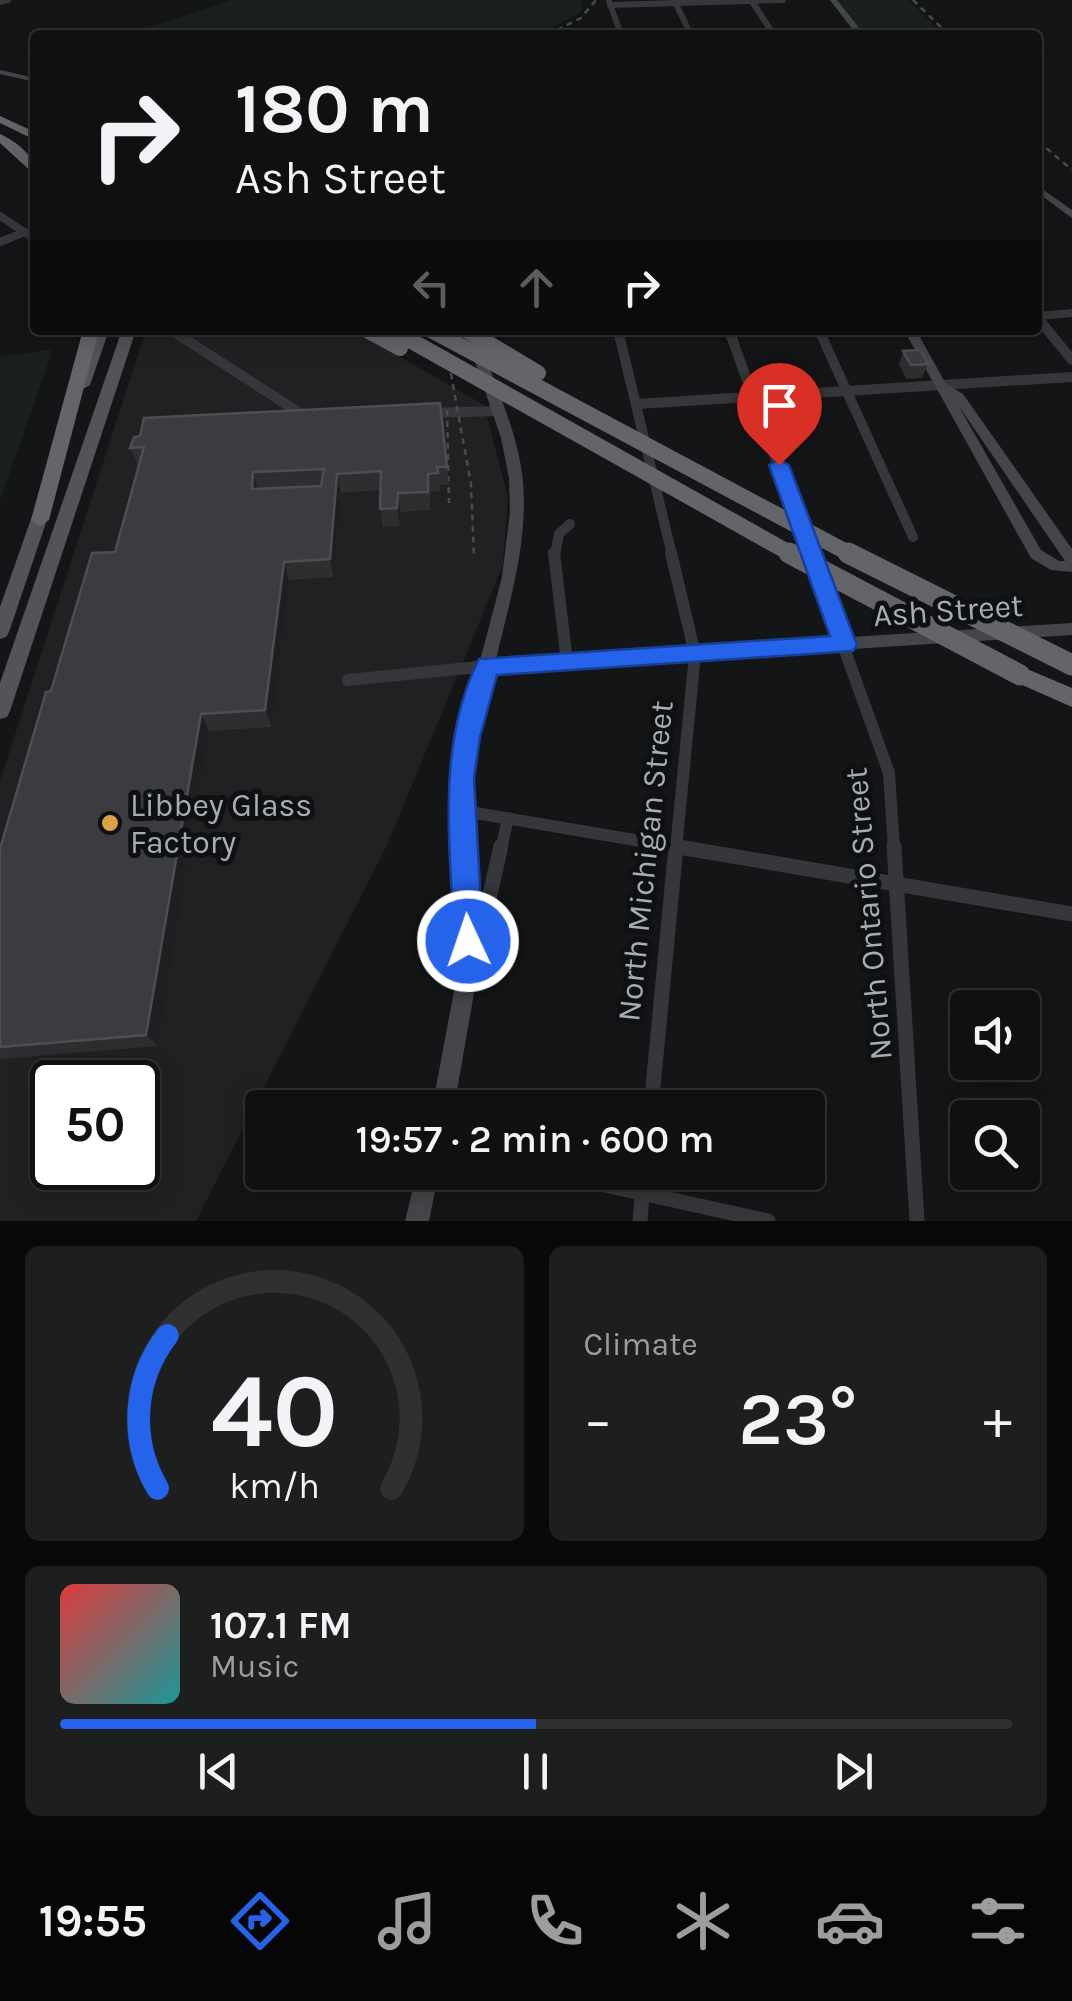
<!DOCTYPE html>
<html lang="en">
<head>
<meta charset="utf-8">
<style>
	:root { --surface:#0f1010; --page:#1d1e1e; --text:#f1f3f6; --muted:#9b9d9f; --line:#2f3030; --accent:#2563eb }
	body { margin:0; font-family:Karla,sans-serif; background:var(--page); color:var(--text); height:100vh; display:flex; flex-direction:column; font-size:38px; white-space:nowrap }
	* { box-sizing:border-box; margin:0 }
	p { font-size:32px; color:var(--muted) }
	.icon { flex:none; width:55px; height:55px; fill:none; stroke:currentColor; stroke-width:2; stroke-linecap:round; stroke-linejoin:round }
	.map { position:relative; height:1221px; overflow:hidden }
	.side { display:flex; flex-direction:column; gap:25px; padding:25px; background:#080909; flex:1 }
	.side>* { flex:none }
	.hud { position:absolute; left:30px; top:30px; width:1012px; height:305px; border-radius:10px; box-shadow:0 5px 25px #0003,0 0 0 2px var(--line); background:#0f1010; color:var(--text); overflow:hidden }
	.fabs { position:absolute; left:950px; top:990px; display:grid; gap:20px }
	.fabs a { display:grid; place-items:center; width:90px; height:90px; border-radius:10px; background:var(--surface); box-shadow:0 5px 25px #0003,0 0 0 2px var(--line); font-size:50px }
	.speed { position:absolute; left:30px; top:1060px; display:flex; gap:20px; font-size:50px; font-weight:700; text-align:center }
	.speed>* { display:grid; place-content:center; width:130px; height:130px; border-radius:50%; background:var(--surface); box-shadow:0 5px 25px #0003,0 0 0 2px var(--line); line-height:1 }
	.speed .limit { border:5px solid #111; border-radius:15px; background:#fff; color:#111 }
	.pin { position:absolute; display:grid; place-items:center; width:85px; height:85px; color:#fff; margin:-102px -42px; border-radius:50% 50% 50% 0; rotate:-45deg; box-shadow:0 0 10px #0007 }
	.pin .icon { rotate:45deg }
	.me { position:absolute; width:110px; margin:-55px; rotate:357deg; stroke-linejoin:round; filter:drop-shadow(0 0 8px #0008) }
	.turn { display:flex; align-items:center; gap:35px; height:210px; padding:0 40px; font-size:45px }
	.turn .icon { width:130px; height:130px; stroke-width:2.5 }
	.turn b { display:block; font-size:70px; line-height:85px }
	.lanes { display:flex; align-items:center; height:95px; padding:0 40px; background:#0003; justify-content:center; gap:50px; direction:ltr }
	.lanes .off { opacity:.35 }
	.big { font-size:75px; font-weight:600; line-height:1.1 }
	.side .widget { flex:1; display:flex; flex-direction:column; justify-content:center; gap:15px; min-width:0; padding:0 35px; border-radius:15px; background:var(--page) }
	.side .dial { align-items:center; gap:0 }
	.dial svg { height:260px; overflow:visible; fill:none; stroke:var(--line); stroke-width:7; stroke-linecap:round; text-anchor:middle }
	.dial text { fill:var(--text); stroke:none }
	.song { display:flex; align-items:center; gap:30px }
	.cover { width:120px; height:120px; border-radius:15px; background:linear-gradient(135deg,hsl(0 70% 55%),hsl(180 70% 35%)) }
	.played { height:10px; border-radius:5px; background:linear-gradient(90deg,var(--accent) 50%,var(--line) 50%) }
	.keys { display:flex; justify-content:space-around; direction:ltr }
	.heat { display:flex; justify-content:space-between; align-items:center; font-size:55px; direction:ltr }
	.side .tiles { flex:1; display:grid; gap:25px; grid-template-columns:1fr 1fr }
	.widget:last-child { grid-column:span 2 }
	.trip { position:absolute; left:245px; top:1090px; width:580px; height:100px; border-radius:10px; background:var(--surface); box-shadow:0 5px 25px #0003,0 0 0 2px var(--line); font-weight:600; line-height:100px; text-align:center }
	.tabs { display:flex; height:160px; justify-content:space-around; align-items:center; background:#060606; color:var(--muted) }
	.tabs .icon { width:70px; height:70px }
	.tabs .selected { color:var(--accent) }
	.tabs b { font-size:45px; color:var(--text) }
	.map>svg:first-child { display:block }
	.built { fill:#212123; fill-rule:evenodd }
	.green { fill:#1b201c }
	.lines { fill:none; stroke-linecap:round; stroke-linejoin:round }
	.street-far4 { stroke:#36373a; stroke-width:6 }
	.street-far3 { stroke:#36373a; stroke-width:8 }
	.street-far2 { stroke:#36373a; stroke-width:10 }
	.street-far1 { stroke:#36373a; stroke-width:12 }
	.street { stroke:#36373a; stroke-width:15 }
	.secondary { fill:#44464a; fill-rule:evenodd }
	.primary { fill:#525459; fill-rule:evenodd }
	.highway { fill:#63656b; fill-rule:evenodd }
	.rail { stroke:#494b4f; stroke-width:2.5; stroke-dasharray:6 5; stroke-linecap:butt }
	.highway-bridge-far1 { stroke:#63656b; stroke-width:16 }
	.highway-bridge { stroke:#63656b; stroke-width:21 }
	.wall { fill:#2e2e31 }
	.shaded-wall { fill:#1e1f20 }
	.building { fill:#3b3c3f; stroke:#4c4e51; stroke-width:2.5; fill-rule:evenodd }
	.route { fill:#2563eb; stroke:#184099; stroke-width:2.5 }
	.poi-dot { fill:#dba147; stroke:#0f1011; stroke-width:4 }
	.labels { text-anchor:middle; stroke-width:10; stroke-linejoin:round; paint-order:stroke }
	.street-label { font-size:32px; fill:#a8acb4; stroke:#0f1011 }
	.poi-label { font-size:32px; fill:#a8acb4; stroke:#0f1011; text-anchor:start }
</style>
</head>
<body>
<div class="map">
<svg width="1072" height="1221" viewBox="0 0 1072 1221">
	<rect width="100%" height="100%" fill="#141516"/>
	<path class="built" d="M146,330H353L484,405L508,498L503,565L388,843L196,1221H0V781ZM52,1082H138V1168H52Z"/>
	<path class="green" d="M233,0H583L581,12L538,35H124Z
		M837,0H908L944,35H865Z
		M52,349L49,360L0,501V357Z"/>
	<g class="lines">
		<path class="street-far4" d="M674,0L691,35
			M751,0L774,35
			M609,1L621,35
			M0,2L8,0
			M610,5L783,0"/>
		<path class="street-far3" d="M0,216L35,239
			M0,242L25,232
			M1038,316L1072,313
			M1038,319L1043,325"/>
		<path class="street-far2" d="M1041,322L1072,360
			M171,330L306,417
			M515,330H550
			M618,330L672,555
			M729,330L810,555
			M819,330L913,537
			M637,404L1072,377
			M430,413L498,411
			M555,555L559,534L570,524"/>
		<path class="street-far1" d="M554,553L567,662
			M671,553L695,654L676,849
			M810,553L889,773L894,849
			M348,680L488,666
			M464,811L688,849
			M501,849L508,818"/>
		<path class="street" d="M673,846L1072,914
			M894,846L917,1221
			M486,912L501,846
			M651,1108L676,846
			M547,1172L768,1221
			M640,1221L644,1172"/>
		<path class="secondary" d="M830,0H837L865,35H857Z
			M0,70L35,78V82L0,74Z
			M1038,186L1072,210V218L1038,193Z
			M904,330H916L946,384L963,394L1072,549V572L1051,570L1031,558ZM958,405L1065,561H1059L1041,550Z
			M476,344L482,347C497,390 519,436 523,482C528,542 510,601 496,659L1072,623V635L492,672L473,748L470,798L478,970L454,1108H432L458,970L452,798L457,748L502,577L510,512L509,478L501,438L470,347Z
			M417,1172H439L429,1221H405Z"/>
		<path class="primary" d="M95,330H109L90,385L83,389L76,385Z
			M122,330H136L10,711L7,717L0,719V683Z
			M44,499L52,505L9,632L6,637L0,639V607L36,505Z"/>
		<path class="highway" d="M0,116L35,132V140L0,123Z
			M0,134C17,142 35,155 35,175L0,143Z
			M83,330H99L49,520L40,526L31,520Z
			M1020,666L1072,688V707L1013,681L1009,675L1013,669Z"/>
		<path class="rail" d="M913,0L949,35
			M547,35L581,18L596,0
			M1038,141L1072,170
			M443,330L471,484L474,557
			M447,410L449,503"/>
		<path class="highway-bridge-far1" d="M367,330L400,348
			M392,330L793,555
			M431,330L852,555
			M466,330L538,373"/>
		<path class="highway-bridge" d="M789,553L1020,675
			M848,553L1072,665"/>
	</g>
	<path class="wall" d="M903,351L928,364L922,378L906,379L899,364Z
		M440,403L449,485H439L440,491L430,492V510L400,512V526L383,527L380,509L381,490L341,493L334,577L289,580L272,727L209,731L158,1046L0,1059V849L51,691L115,552L138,466L130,448Z"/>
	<path class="shaded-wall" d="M253,472L258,490L252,489Z
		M337,474L341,493L334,577L330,559Z
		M398,493L400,512V526L397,508Z
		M284,562L289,580L272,727L265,710Z
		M201,714L209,731L158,1046L146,1035Z"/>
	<path class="building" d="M920,350L928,364L911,365L903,351Z
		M440,403L447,467H437L438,473L428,474V492L398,493L397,508L380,509L381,471L337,474L330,559L284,562L265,710L201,714L146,1035L0,1047V849L46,692L51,691L92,553L115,552L144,447L130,448L134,437L140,436L144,418ZM324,469L321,486L252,489L253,472Z"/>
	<path class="route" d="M779,459L789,465L857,645L853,651L497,675L480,737L474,778L483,941L479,952L468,956L458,952L454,941C451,848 435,746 479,659L830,636L769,465Z"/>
	<circle class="poi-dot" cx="110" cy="823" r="10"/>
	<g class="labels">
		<g class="street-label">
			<text transform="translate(948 610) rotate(-4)" y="11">Ash Street</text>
			<text transform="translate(645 861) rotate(-84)" y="11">North Michigan Street</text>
			<text transform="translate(868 914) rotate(-95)" y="11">North Ontario Street</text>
		</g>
		<g class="poi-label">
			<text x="130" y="816">Libbey Glass<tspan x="130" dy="37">Factory</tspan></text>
		</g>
	</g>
</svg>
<div class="fabs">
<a><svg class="icon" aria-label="sound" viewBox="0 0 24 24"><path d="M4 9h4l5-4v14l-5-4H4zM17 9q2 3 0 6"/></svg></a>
<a><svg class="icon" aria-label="search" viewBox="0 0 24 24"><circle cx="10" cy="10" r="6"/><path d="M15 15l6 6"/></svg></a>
</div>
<div class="speed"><div class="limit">50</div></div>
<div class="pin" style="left:779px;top:465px;background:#d93025"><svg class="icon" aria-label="arrive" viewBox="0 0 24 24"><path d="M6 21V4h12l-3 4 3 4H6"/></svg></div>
<svg class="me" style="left:468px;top:941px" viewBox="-20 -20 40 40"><circle r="17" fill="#2563eb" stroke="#fff" stroke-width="3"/><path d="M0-11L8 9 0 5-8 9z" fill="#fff"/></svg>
<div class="trip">19:57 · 2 min · 600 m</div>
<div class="hud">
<div class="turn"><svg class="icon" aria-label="right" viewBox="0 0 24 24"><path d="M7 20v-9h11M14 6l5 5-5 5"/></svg><div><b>180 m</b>Ash Street</div></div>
<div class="lanes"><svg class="icon off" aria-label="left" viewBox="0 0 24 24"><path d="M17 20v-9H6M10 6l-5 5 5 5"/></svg><svg class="icon off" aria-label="ahead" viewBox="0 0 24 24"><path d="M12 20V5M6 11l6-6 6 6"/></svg><svg class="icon" aria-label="right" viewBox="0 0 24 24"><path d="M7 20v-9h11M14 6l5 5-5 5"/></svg></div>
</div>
</div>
<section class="side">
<div class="tiles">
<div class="widget dial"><svg viewBox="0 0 100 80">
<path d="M14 69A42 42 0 1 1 86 69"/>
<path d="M14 69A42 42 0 0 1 17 22" stroke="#2563eb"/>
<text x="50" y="56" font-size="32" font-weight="700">40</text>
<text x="50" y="72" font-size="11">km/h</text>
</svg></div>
<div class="widget"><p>Climate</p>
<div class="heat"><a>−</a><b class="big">23°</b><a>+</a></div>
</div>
<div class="widget">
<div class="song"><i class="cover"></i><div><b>107.1 FM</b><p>Music</p></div></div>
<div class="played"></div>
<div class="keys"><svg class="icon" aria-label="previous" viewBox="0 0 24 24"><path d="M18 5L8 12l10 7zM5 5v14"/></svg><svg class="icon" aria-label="pause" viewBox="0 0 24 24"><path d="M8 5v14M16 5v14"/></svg><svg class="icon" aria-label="next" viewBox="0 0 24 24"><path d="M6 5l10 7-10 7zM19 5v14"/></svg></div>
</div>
</div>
</section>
<nav class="tabs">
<b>19:55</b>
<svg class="icon selected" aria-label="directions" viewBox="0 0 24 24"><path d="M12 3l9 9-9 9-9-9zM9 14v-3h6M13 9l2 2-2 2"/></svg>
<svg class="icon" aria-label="music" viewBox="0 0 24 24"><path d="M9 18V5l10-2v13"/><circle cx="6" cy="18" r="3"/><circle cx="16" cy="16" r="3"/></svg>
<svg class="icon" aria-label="phone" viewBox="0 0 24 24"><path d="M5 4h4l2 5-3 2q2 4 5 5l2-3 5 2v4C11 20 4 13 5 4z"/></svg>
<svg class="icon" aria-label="climate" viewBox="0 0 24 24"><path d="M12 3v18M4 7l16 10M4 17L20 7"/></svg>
<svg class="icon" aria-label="car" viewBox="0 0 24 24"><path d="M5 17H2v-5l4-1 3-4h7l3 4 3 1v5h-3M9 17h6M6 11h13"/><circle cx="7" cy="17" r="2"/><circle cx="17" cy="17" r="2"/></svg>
<svg class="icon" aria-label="filters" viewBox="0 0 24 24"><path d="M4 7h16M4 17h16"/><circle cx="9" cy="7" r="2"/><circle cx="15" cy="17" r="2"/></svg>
</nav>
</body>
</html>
